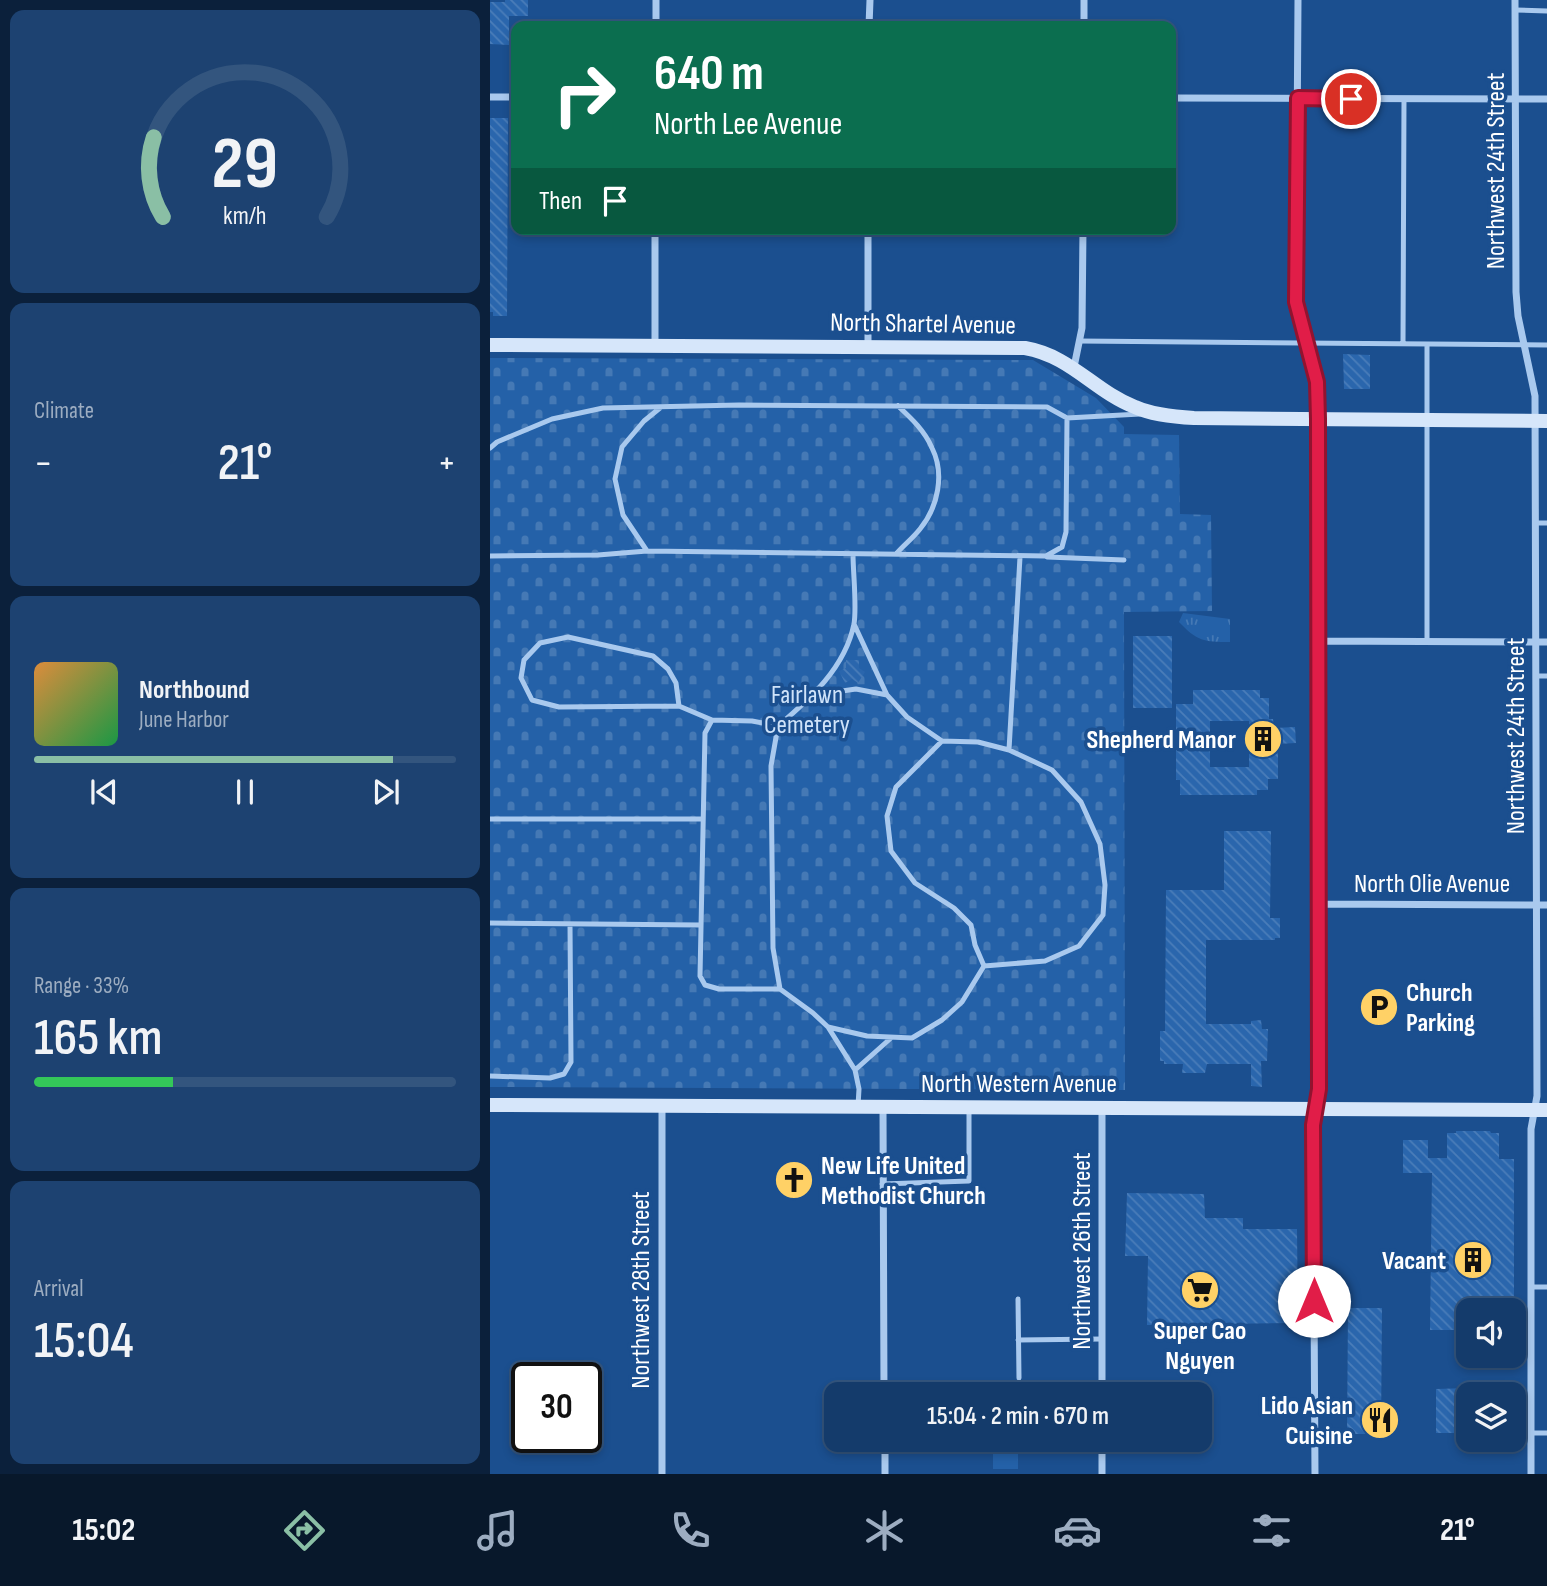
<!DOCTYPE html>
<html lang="en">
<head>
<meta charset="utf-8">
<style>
	:root { --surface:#143b6b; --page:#1d4271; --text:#f1f3f6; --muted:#9dadc1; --line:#33557e; --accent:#8abfa5 }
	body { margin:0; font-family:"Sofia Sans Condensed",sans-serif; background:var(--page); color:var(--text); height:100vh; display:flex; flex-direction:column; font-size:26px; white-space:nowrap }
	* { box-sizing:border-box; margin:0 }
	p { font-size:23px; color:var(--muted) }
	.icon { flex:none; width:38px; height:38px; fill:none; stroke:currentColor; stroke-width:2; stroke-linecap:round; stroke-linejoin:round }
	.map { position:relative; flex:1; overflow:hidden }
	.details { display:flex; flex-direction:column; gap:10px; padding:10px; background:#0b203b; width:490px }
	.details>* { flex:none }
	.banner { position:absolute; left:21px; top:21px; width:665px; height:214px; border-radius:14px; box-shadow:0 4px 10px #0003,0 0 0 2px var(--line); background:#0b6e4f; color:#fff; overflow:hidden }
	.controls { position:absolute; left:966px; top:1298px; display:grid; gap:14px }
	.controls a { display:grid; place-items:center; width:70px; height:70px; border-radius:14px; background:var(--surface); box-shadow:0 4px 10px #0003,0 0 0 2px var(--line); font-size:35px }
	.speed { position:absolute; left:21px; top:1362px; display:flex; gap:14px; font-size:35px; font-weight:700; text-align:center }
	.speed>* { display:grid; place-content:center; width:91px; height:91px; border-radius:50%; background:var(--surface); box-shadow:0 4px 10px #0003,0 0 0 2px var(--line); line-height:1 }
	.speed .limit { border:4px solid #111; border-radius:10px; background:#fff; color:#111 }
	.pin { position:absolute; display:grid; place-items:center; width:60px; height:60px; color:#fff; margin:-30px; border:4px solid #fff; border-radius:50%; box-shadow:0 2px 7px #0007 }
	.me { position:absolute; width:77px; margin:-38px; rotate:0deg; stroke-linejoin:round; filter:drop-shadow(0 0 5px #0008) }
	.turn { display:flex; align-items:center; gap:24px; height:147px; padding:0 28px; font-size:32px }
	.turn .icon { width:91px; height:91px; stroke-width:2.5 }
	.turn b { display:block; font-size:49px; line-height:60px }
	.then { display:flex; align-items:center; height:66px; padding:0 28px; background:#0003; gap:14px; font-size:26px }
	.big { font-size:52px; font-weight:600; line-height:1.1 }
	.details .card { flex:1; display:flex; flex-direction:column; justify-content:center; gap:10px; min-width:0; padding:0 24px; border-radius:14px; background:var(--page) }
	.details .dial { align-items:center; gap:0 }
	.dial svg { height:182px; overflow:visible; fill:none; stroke:var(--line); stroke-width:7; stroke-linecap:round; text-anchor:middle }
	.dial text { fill:var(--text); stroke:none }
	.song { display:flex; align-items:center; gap:21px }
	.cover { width:84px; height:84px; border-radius:10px; background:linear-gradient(135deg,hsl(30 70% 55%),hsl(140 70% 35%)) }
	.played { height:7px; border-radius:4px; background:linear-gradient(90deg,var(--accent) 85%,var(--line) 85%) }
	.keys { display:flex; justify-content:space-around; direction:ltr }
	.heat { display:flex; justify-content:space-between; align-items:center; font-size:38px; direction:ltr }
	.charge { height:10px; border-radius:5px; background:linear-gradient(90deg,#34c759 33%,var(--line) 0) }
	.trip { position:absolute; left:334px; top:1382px; width:388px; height:70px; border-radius:14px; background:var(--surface); box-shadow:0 4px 10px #0003,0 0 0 2px var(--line); font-weight:600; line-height:70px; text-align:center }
	.tab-bar { display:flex; height:112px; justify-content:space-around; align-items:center; background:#08182b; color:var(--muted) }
	.tab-bar .icon { width:49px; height:49px }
	.tab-bar .on { color:var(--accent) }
	.tab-bar b { font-size:32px; color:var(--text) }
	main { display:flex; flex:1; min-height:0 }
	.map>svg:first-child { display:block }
	.grass { fill:url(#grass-tufts) }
	.cemetery { fill:url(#cemetery-stones) }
	.building { fill:url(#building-back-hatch); fill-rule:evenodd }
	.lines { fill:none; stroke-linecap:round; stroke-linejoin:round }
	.lane { stroke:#a9c9ee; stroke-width:5 }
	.street { stroke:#a9c9ee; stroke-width:7 }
	.secondary { stroke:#d6e6fa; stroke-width:14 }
	.route-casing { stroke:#92132f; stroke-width:18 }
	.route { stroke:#e11d48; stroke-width:12 }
	.labels { text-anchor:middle; stroke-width:7; stroke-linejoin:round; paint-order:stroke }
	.street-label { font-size:26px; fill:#fff; stroke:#1b4f8f }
	.park-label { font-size:26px; fill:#cfe3fa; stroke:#1b4f8f }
	.poi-label { font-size:26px; font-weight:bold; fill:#fff; stroke:#1b4f8f; text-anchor:end }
</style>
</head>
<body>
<main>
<section class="details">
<div class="card dial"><svg viewBox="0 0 100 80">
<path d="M14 69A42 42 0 1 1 86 69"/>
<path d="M14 69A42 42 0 0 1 10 34" stroke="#8abfa5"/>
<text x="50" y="56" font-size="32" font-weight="700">29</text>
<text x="50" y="72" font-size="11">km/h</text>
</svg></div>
<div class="card"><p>Climate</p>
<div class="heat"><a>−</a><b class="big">21°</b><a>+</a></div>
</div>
<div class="card">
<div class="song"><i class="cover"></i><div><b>Northbound</b><p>June Harbor</p></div></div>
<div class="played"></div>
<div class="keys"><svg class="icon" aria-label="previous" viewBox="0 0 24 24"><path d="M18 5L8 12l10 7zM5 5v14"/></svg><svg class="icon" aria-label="pause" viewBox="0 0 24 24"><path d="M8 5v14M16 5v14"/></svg><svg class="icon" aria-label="next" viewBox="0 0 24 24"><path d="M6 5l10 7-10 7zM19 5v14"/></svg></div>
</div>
<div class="card"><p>Range · 33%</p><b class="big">165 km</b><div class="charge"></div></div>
<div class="card"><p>Arrival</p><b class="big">15:04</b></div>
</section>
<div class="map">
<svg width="1057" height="1474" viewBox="0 0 1057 1474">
	<defs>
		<pattern id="grass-tufts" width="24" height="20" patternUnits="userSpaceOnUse" patternTransform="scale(1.75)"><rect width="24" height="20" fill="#2461a8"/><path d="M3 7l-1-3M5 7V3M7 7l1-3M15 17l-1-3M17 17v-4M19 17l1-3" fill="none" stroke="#4579b5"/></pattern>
		<pattern id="cemetery-stones" width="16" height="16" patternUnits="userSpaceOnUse" patternTransform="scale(1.75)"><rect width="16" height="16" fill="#2461a8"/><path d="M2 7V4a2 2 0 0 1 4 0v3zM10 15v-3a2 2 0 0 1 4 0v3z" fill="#4579b5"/></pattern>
		<pattern id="building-back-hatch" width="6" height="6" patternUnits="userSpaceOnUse" patternTransform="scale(1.75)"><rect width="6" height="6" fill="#2a66ad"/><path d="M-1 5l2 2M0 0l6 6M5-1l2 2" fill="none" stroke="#4a7db9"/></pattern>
	</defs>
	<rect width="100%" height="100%" fill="#1b4f8f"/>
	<path class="grass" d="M693,613L740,619V642C714,642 707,641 689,622Z
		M503,1440H528V1469H503Z"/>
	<path class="cemetery" d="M0,358L543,360L606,398L634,427V434L689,435L690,514L721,515L722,611L634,612L635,1090L0,1087Z"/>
	<path class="building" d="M15,0H38V16H19V45L0,44V2H15Z
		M0,118H18L17,316H3V312H0Z
		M853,354L880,355V389H854Z
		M643,636H682V708H643Z
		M356,660H369V668L375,672L368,683L362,679L355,683L349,671L356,668Z
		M703,690H770V698H779V719H783L784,728L805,727L806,743L788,744V779H778V790H767V795H690V780H686V704H703ZM720,721H759V767H720Z
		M734,831H781L780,918H790V938H785V940H716V1024H761V1021L771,1020L772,1029H778L777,1061H771L772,1087L761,1086V1064H717L715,1073H692L693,1064H674V1061H670V1031H675L676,890H734Z
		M966,1131H1000L1001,1133H1009V1159H1024V1311H978V1330H940L942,1173H913V1140H938V1158H957V1133H966Z
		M637,1193L714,1194L715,1218H753V1229H807L808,1323L657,1325L658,1256H635Z
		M858,1308H892L891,1434H857Z
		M978,1388V1433H946V1389Z"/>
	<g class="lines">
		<path class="lane" d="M1025,10L1057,11
			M589,341L1057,345
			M913,344L914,99
			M170,408L154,421L132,447L125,479L133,515L157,551L556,556L572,547L576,532L577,418
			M0,448L7,442L62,419L113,408L249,405L557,407L577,418L650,414
			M1045,523H1057
			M407,553C414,545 423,538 430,529C448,507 455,474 442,448C435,431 421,418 408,406
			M0,556L108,555L157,551
			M557,557L634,560
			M364,624L397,695L417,717L452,741L488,742L519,750L562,770L591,802L610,844L615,885L613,915L589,946L555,961L494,966
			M937,642V344
			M1046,676H1057
			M324,695L366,689L397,695
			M189,706L186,683L178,669L163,656L78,637L50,643L34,660L31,678L42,700L69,707L189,706L222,720
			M288,726L281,766L283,948L290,989L323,1013L338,1027L377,1036L422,1038L452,1020L472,1002L494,966
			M452,741L406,787L397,816L401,851L425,883L464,908L481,925L485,945L494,966
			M519,750L530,557
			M0,819H213
			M0,923L210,925
			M290,989H229L215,985L210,976L215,733L222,720L262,721L288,726C320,699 355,668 364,624C367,606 363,573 363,554
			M338,1027L365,1070
			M0,1076L60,1078L74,1074L81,1062L80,924
			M368,1106L369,1089L365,1070L401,1038
			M392,1184L479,1181V1110
			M1041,1287H1057
			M528,1299L529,1378
			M528,1340L612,1339
			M1041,1433H1057"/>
		<path class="street" d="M808,0L806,302L826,382L828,419L829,1089L823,1125L825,1474
			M1025,0L1026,292L1028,316L1045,396L1047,1096L1041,1129V1474
			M166,26V0
			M379,26L380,0
			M594,26V0
			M0,97H26
			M681,98L1057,99
			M165,345V229
			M378,346V229
			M584,367L592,328L593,229
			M828,641L1057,642
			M828,904L1057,905
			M393,1107L394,1395
			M612,1108V1395
			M395,1440V1474
			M612,1440V1474
			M172,1474V1106"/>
		<path class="secondary" d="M0,345L535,348C581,356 604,391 645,407C663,415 684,417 704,418L1057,421
			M0,1105L1057,1110"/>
	</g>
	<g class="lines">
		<g class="route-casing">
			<path id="route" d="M824,1301L823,1125L829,1089L828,419L827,382L806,302L808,98L861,99"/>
		</g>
		<use href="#route" class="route"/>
	</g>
	<defs>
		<g id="building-disc" transform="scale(2.0125)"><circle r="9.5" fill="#ffd166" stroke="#1b4f8f"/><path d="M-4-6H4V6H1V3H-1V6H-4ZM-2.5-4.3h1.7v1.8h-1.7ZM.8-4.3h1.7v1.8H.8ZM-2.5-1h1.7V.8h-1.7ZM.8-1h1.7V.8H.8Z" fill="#111"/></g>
		<g id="parking-disc" transform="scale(2.0125)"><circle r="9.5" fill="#ffd166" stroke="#1b4f8f"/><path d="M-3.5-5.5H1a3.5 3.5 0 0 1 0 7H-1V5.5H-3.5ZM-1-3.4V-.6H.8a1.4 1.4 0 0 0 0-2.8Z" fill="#111"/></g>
		<g id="church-disc" transform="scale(2.0125)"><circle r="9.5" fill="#ffd166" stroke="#1b4f8f"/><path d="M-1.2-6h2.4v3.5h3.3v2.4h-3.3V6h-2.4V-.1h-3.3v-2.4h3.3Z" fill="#111"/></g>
		<g id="supermarket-disc" transform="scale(2.0125)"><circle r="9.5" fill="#ffd166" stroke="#1b4f8f"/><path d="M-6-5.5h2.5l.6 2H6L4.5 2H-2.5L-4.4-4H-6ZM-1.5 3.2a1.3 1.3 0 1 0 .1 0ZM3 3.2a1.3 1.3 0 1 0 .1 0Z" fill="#111"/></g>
		<g id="restaurant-disc" transform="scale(2.0125)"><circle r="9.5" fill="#ffd166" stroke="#1b4f8f"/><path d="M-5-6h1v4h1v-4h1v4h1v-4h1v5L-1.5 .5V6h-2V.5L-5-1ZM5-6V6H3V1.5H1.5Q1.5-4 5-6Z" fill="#111"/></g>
	</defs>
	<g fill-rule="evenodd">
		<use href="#building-disc" x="773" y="739"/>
		<use href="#parking-disc" x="889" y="1007"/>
		<use href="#church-disc" x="304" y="1180"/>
		<use href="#building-disc" x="983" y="1260"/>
		<use href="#supermarket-disc" x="710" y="1290"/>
		<use href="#restaurant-disc" x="890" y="1420"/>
	</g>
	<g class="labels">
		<g class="street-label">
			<text transform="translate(1005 171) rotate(-90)" y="9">Northwest 24th Street</text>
			<text transform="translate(433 323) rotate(1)" y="9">North Shartel Avenue</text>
			<text transform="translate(1025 736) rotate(-90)" y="9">Northwest 24th Street</text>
			<text x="942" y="892">North Olie Avenue</text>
			<text x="529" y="1092">North Western Avenue</text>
			<text transform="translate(591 1251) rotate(-90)" y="9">Northwest 26th Street</text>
			<text transform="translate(150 1290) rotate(-90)" y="9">Northwest 28th Street</text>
		</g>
		<g class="park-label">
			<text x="317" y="703">Fairlawn<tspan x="317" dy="30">Cemetery</tspan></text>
		</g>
		<g class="poi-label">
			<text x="746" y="748">Shepherd Manor</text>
			<text x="916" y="1001" text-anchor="start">Church<tspan x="916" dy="30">Parking</tspan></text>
			<text x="331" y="1174" text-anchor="start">New Life United<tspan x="331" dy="30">Methodist Church</tspan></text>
			<text x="956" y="1269">Vacant</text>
			<text x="710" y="1339" text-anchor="middle">Super Cao<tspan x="710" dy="30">Nguyen</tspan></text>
			<text x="863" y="1414">Lido Asian<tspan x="863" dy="30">Cuisine</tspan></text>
		</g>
	</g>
</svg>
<div class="controls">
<a><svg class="icon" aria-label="sound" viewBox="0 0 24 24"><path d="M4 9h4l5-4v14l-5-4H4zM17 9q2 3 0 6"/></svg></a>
<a><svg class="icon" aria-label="layers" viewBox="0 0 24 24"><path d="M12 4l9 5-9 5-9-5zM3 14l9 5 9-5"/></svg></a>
</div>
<div class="speed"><div class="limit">30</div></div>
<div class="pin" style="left:861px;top:99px;background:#d93025"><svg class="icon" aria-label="arrive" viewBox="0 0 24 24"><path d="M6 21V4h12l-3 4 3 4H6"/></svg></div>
<svg class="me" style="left:824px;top:1301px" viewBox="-20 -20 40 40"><circle r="19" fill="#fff"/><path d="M0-13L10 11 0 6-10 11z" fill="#e11d48"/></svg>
<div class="trip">15:04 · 2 min · 670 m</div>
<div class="banner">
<div class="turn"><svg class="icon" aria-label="right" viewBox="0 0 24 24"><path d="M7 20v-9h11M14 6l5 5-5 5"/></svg><div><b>640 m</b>North Lee Avenue</div></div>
<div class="then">Then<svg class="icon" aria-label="arrive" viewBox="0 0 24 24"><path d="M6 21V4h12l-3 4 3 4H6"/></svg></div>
</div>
</div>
</main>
<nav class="tab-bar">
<b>15:02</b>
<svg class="icon on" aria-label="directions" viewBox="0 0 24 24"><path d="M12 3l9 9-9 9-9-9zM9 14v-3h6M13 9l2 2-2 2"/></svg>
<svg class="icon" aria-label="music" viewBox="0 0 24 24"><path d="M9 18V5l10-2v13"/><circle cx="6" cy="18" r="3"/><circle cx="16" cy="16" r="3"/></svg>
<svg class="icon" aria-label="phone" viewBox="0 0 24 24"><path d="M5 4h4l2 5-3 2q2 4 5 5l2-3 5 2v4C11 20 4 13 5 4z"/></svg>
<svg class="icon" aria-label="climate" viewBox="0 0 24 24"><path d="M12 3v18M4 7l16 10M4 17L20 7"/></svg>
<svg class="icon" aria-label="car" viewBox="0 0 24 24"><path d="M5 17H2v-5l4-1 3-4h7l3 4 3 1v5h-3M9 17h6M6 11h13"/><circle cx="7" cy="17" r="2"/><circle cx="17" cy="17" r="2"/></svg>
<svg class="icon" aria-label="filters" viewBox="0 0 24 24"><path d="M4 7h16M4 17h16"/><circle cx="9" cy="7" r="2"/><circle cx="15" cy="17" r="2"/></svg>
<b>21°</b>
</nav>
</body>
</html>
